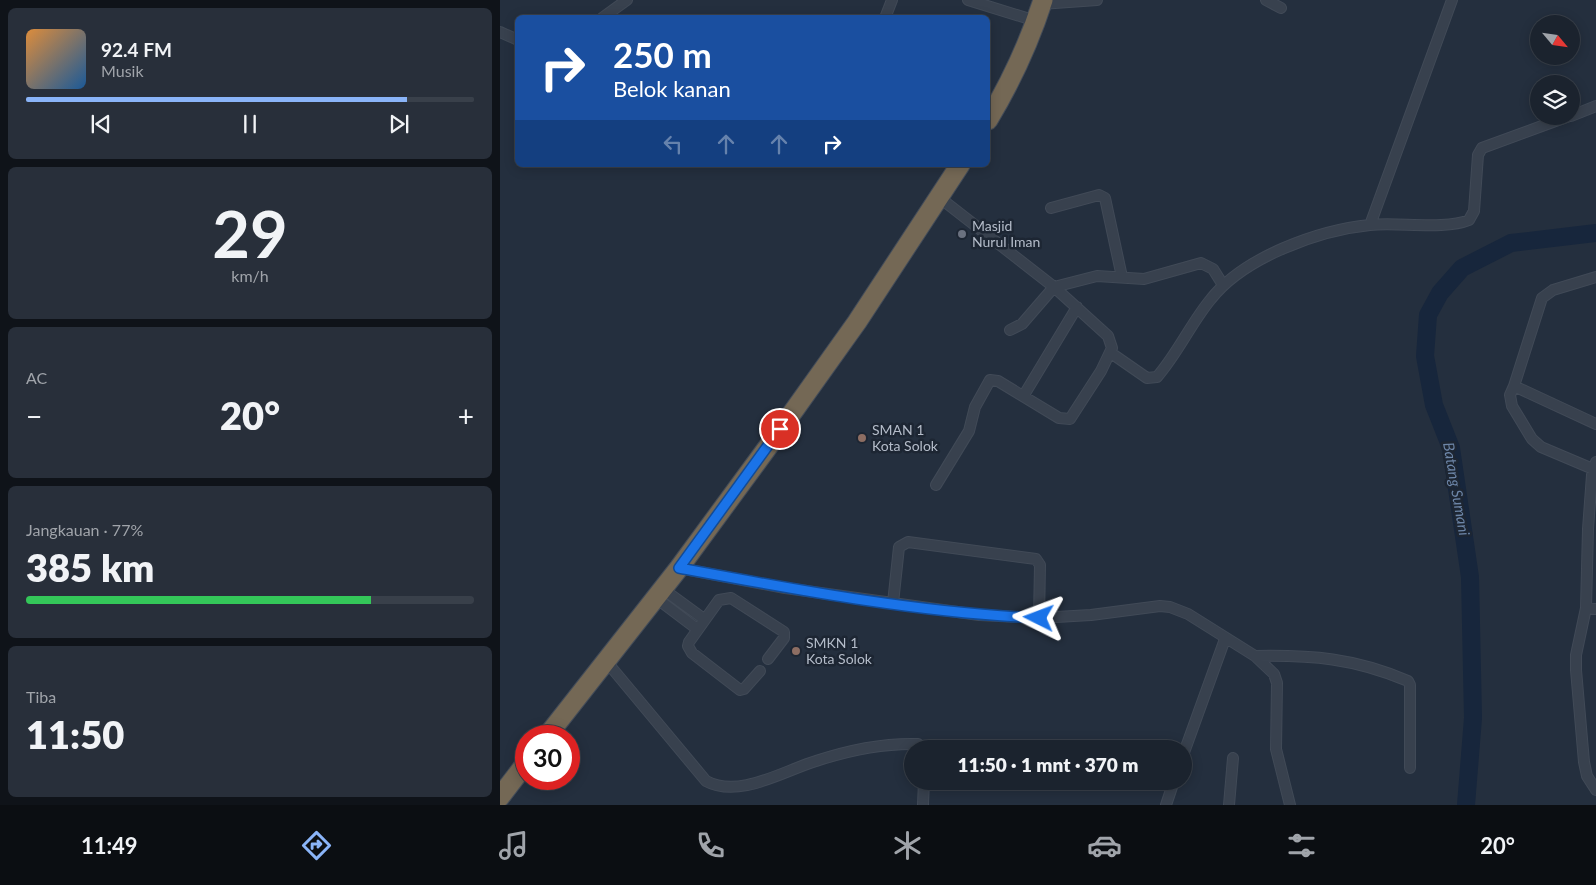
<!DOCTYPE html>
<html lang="id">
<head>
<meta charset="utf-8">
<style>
	:root { --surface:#1b232e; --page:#282f3a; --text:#f1f3f6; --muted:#a0a4aa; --line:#39404a; --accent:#8ab4f8 }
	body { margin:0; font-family:Lato,sans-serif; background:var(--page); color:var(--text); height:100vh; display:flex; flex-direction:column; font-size:19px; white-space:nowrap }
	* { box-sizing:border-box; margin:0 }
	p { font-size:16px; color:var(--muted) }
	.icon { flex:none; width:28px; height:28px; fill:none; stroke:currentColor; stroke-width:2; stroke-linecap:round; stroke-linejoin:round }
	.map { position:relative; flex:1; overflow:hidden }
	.drawer { display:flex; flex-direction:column; gap:8px; padding:8px; background:#0f1319; width:500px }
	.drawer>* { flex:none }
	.hud { position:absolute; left:15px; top:15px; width:475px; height:152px; border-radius:8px; box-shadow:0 2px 12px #0003,0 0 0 1px var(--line); background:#1a4fa0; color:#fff; overflow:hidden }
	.needle { width:32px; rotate:119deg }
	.tools { position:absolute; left:1030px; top:15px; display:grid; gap:10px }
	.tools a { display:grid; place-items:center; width:50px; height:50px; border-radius:50%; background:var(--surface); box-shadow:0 2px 12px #0003,0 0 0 1px var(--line); font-size:25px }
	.speed { position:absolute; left:15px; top:725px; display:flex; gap:10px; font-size:25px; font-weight:700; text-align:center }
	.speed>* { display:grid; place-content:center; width:65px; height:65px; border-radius:50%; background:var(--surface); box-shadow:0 2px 12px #0003,0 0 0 1px var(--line); line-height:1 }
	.speed .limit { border:8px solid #d22; background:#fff; color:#111 }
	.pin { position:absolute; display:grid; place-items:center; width:42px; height:42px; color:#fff; margin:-21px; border:2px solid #fff; border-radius:50%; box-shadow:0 1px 5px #0007 }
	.me { position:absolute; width:55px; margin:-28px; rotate:273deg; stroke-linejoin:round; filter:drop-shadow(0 0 4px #0008) }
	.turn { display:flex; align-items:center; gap:18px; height:105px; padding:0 15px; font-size:22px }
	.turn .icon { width:65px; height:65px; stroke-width:2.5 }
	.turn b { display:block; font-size:35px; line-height:42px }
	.lanes { display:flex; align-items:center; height:48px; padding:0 15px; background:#0003; justify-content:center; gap:25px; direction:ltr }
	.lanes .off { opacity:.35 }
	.big { font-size:38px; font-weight:800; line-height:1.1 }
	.drawer .tile { flex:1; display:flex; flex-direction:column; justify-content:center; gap:8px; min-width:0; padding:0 18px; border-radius:8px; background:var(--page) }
	.drawer .dial { align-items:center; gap:0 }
	.dial b { font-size:65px; line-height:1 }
	.song { display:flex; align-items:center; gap:15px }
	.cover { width:60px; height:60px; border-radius:8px; background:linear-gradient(135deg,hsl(30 70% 55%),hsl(210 70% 35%)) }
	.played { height:5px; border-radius:2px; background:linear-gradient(90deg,var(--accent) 85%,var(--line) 85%) }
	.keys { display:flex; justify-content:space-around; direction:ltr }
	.heat { display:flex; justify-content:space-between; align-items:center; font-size:28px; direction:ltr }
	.charge { height:8px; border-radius:4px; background:linear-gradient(90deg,#34c759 77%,var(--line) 0) }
	.trip { position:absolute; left:404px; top:740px; width:288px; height:50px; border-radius:25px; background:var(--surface); box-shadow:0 2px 12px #0003,0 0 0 1px var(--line); font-weight:800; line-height:50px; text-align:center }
	.menu { display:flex; height:80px; justify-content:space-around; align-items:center; background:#0b0e12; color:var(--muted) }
	.menu .icon { width:35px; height:35px }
	.menu .selected { color:var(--accent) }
	.menu b { font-size:22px; color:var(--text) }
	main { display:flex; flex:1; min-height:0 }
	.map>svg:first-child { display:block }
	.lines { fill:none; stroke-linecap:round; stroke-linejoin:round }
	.river { stroke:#17263c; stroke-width:18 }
	.street-casing { stroke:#414a57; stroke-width:12 }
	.highway-casing { stroke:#434c59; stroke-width:21 }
	.street { stroke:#38414e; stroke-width:10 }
	.highway { stroke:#746855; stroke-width:19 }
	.route-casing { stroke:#114b97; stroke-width:12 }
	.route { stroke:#1a73e8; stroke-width:9 }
	.worship-dot { fill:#6b7280; stroke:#1d2633; stroke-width:2 }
	.education-dot { fill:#8d6e63; stroke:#1d2633; stroke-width:2 }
	.labels { text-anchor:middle; stroke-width:5; stroke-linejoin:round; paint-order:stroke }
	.poi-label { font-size:14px; fill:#b4bcc9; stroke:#1d2633; text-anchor:start }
	.water-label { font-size:15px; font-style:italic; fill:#6d86a8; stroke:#1d2633 }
</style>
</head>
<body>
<main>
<section class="drawer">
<div class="tile">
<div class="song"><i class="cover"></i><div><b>92.4 FM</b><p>Musik</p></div></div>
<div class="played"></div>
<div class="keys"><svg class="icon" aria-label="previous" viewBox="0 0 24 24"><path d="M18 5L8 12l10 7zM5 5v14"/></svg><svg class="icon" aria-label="pause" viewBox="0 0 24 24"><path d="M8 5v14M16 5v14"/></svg><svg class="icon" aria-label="next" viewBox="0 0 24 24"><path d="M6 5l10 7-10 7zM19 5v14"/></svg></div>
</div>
<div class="tile dial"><b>29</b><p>km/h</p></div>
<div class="tile"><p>AC</p>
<div class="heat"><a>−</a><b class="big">20°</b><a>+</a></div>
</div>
<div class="tile"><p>Jangkauan · 77%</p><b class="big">385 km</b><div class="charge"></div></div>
<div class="tile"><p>Tiba</p><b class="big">11:50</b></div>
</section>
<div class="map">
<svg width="1096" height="805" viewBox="0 0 1096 805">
	<rect width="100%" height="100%" fill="#242f3e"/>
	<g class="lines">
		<path class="river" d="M966,805L973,718L970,577L951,448L934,405L925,356L928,315L940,293L962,268L1011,243L1096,233"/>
		<g class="street-casing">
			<path id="street" d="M468,0L536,21
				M766,0L781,8
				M541,4L597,0
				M102,18L127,0
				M385,18L392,0
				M0,32L18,40
				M1071,116L1096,106
				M551,208L599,195L605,198L622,277
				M870,225L952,0
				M510,330L522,324L554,287L597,276L644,279L701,263L713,269L723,285
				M611,353L647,378L657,377C678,353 691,323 711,299C744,257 819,230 870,225C898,222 945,230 969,220L974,211L978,155L982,148L1069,116
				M1014,386L1042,298L1053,290L1096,277
				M524,395L577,307
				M1096,462L1092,475L1088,529L1086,608L1076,655V670L1084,762L1087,776L1096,790
				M1093,469L1041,447L1032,439L1012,406L1010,395L1014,386L1096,424
				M436,485L469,431L475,407L490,380L498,381L559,418L570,419L601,371L612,348L608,336L554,287L440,198
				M179,568L285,588L479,615L539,618L591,615L660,606L670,607L688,614L755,656L774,674L777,683L776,749L790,805
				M163,589L204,619
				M156,598L197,629
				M393,603L399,547L408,542L536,559L540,565L539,618
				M1086,608L1096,609
				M755,656C812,655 854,658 908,681L910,685V768
				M106,661L206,781C239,799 283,771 316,761C349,750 383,743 418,744L423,749
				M260,671L244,689L240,690L192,653L188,646L189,642L219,600L231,598L284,632V638L268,659
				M682,758L725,639
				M423,805L424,781
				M666,805L674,781
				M729,805L733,758"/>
		</g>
		<g class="highway-casing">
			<path id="highway" d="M488,120C511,82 529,43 543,0
				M47,736L179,568L270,444L357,322L460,165
				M0,797L26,763"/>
		</g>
		<use href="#street" class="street"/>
		<use href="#highway" class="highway"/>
	</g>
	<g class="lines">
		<g class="route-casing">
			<path id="route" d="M280,429L179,568C298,590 419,613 539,618"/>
		</g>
		<use href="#route" class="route"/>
	</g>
	<circle class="worship-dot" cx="462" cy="234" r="5"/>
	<g class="education-dot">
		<circle cx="362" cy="438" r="5"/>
		<circle cx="296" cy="651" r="5"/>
	</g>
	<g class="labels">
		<g class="poi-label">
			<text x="472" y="231">Masjid<tspan x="472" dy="16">Nurul Iman</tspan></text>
			<text x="372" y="435">SMAN 1<tspan x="372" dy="16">Kota Solok</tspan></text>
			<text x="306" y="648">SMKN 1<tspan x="306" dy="16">Kota Solok</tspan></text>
		</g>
		<g class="water-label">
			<text transform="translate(956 489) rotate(80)" y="5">Batang Sumani</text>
		</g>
	</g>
</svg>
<div class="tools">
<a><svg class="needle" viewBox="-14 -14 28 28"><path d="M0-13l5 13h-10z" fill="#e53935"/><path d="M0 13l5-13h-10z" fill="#a0a4aa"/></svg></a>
<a><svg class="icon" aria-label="layers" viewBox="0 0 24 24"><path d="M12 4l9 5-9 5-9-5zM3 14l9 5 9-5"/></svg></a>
</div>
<div class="speed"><div class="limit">30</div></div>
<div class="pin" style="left:280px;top:429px;background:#d93025"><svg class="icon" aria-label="arrive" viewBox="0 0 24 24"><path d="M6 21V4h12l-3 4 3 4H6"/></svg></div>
<svg class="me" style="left:539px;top:618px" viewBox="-20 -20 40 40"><path d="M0-17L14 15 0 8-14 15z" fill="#1a73e8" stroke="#fff" stroke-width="4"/></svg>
<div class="trip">11:50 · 1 mnt · 370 m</div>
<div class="hud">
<div class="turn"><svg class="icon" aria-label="right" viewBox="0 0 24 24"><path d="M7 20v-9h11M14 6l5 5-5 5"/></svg><div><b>250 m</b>Belok kanan</div></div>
<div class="lanes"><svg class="icon off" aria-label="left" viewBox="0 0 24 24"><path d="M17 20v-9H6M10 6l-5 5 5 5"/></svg><svg class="icon off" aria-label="ahead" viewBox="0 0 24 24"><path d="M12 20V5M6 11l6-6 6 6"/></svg><svg class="icon off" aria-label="ahead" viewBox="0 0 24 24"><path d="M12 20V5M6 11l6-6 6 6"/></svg><svg class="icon" aria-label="right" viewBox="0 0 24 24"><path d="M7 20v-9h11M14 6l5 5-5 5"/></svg></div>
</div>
</div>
</main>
<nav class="menu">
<b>11:49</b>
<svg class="icon selected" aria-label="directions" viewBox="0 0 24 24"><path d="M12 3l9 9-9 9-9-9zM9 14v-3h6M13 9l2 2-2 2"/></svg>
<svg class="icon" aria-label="music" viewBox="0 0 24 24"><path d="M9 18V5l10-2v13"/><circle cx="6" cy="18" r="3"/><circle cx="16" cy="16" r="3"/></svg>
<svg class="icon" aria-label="phone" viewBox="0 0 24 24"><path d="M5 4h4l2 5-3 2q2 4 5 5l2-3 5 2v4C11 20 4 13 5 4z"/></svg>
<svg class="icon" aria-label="climate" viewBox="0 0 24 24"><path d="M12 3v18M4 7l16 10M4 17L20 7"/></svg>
<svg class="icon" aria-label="car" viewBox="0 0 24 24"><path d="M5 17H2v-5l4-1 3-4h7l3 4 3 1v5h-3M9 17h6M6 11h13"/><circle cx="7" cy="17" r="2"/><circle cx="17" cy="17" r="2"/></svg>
<svg class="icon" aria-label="filters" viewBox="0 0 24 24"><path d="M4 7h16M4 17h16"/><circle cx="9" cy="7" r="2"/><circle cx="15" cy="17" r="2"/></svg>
<b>20°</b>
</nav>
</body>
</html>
